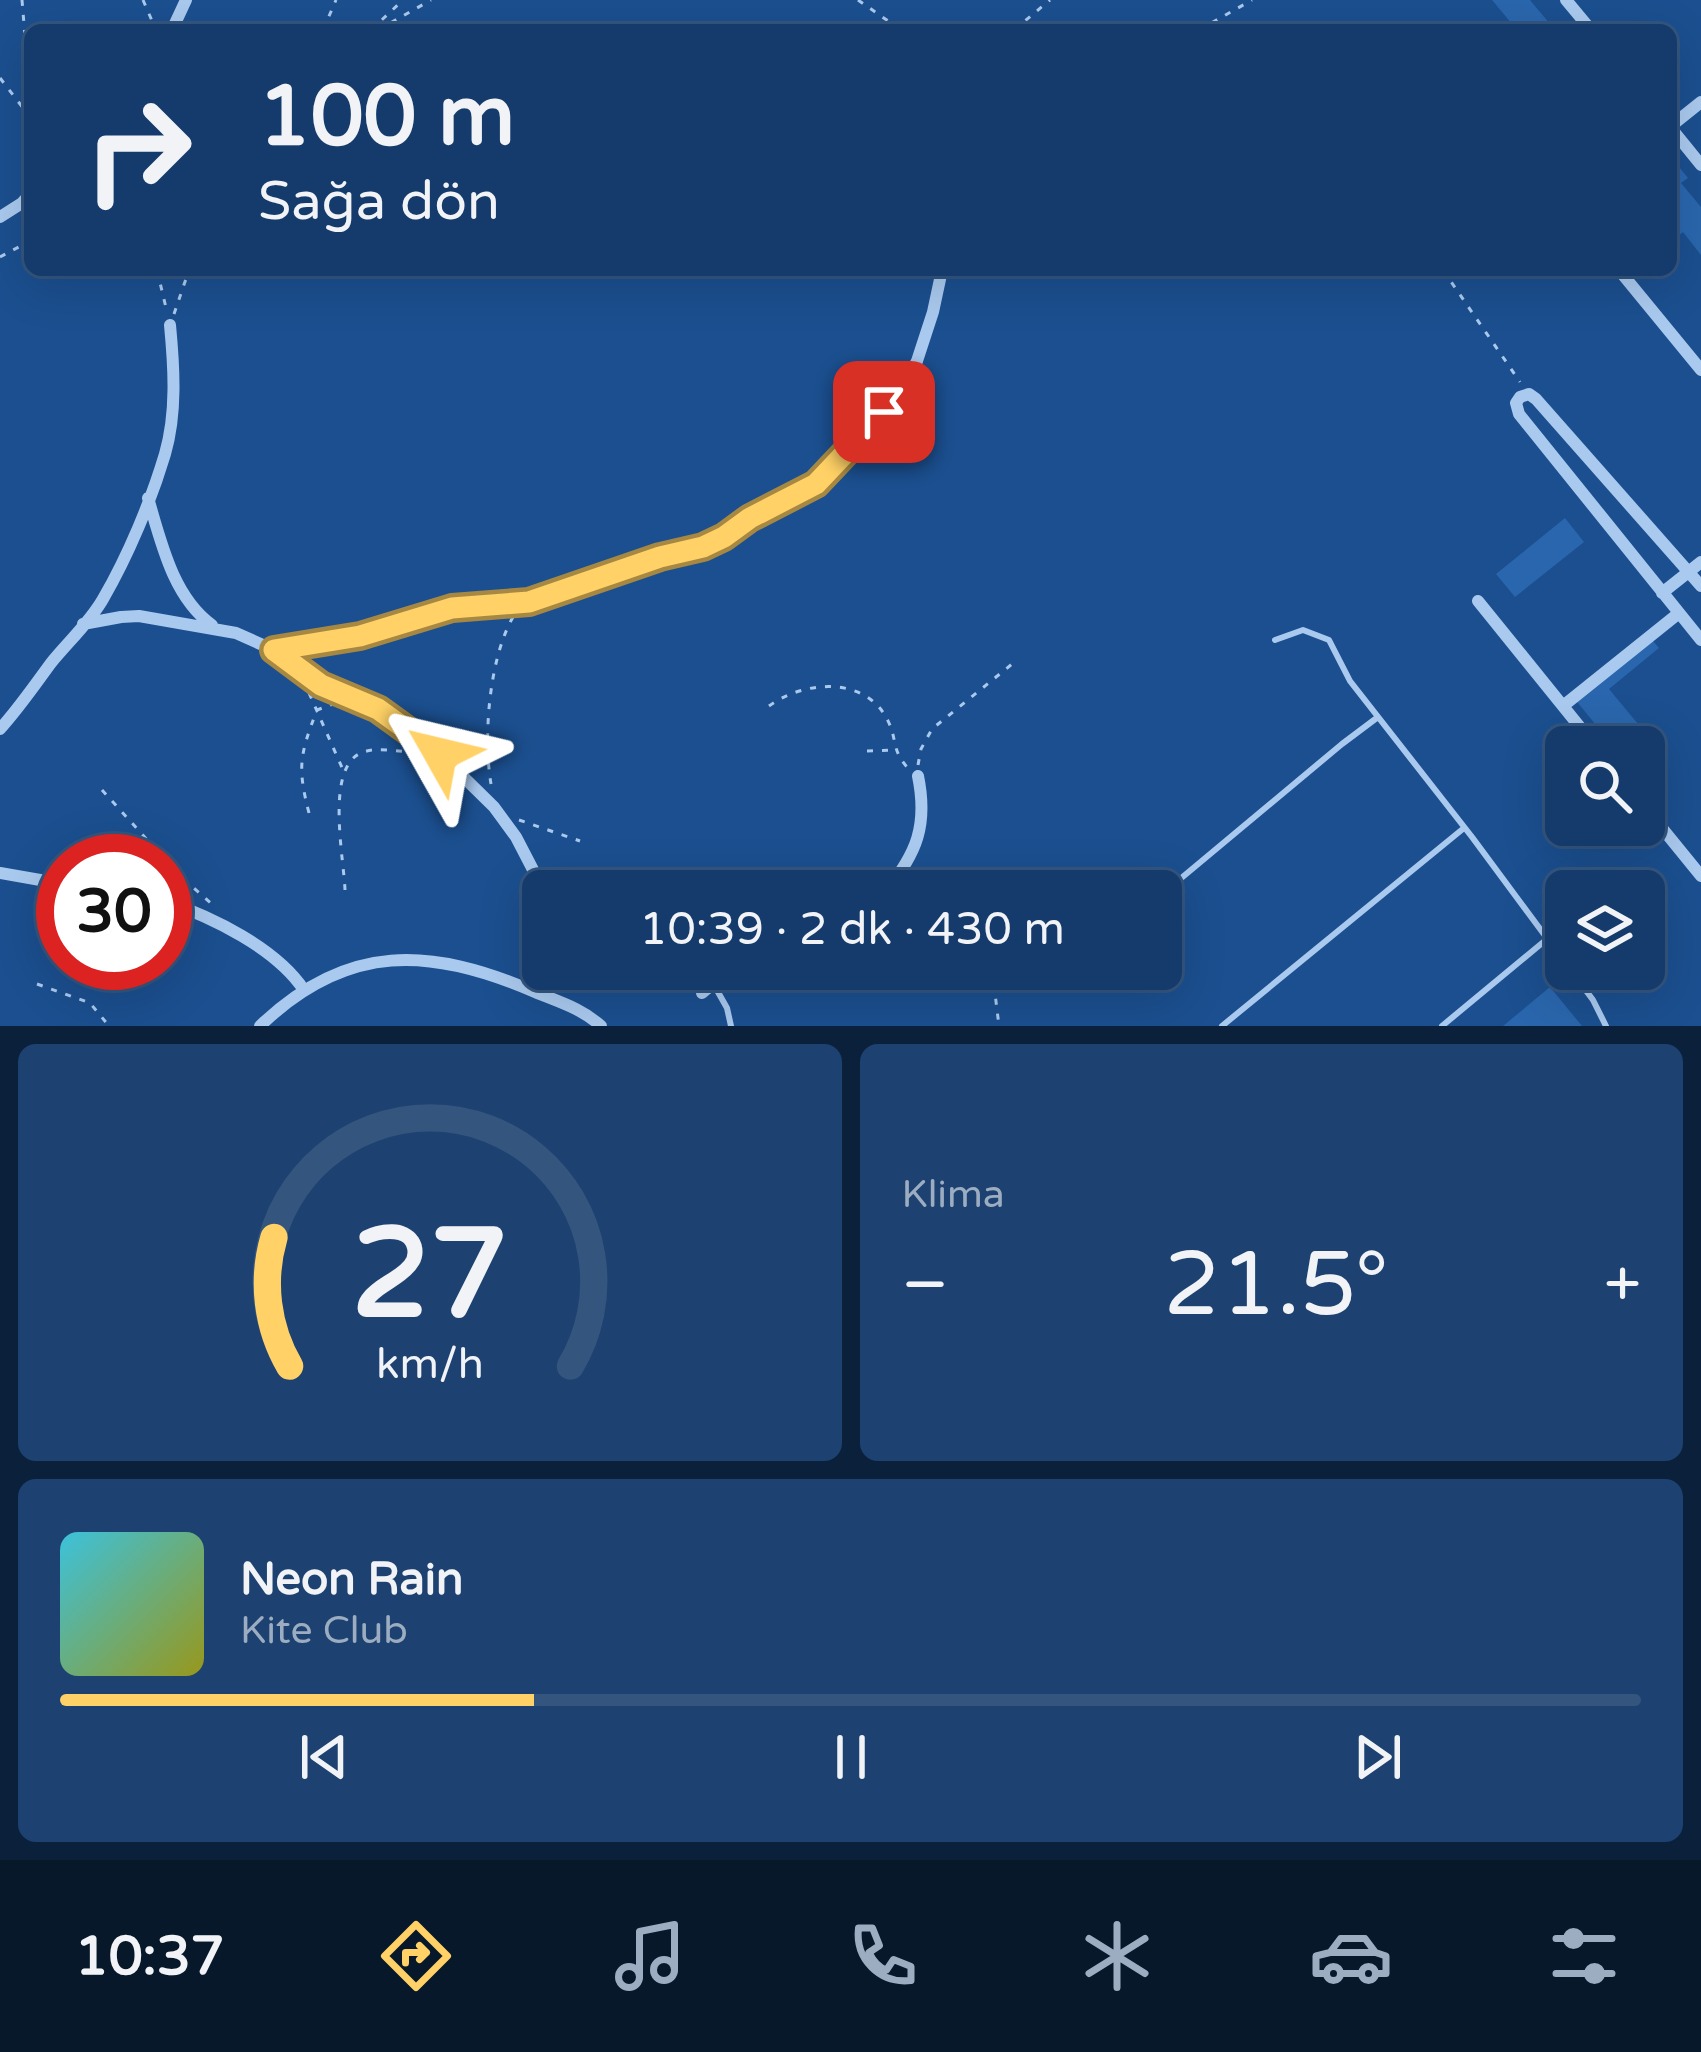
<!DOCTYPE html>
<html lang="tr">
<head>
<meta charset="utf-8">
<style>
	:root { --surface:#143b6b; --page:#1d4271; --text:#f1f3f6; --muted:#9dadc1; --line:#33557e; --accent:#ffd166 }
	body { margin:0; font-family:"Varela Round",sans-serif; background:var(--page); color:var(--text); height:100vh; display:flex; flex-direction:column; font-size:45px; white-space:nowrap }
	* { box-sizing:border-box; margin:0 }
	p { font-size:39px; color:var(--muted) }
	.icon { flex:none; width:66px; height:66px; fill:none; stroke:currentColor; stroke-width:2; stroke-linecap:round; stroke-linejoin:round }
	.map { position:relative; height:1026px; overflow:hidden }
	.panel { display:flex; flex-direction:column; gap:18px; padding:18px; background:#0b203b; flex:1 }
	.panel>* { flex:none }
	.hud { position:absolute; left:24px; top:24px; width:1653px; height:252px; border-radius:18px; box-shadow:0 12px 48px #0002,0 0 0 3px var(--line); background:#143b6b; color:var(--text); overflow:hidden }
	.controls { position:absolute; left:1545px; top:726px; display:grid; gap:24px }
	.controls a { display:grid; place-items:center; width:120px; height:120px; border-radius:18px; background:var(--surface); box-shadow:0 12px 48px #0002,0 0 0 3px var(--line); font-size:60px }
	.speed { position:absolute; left:36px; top:834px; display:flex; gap:24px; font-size:60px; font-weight:700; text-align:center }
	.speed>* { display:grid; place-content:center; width:156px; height:156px; border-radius:50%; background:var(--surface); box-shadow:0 12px 48px #0002,0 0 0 3px var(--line); line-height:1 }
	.speed .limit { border:18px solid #d22; background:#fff; color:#111 }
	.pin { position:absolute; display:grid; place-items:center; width:102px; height:102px; color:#fff; margin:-51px; border-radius:24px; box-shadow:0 6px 18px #0006 }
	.me { position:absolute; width:132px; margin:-66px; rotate:307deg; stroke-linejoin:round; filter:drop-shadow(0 0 9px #0008) }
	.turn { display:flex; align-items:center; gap:42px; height:252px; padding:0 36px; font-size:54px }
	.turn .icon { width:156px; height:156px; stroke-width:2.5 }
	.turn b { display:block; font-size:84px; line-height:102px }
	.big { font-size:90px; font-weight:600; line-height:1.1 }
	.panel .widget { flex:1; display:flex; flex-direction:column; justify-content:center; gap:18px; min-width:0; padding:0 42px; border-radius:18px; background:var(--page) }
	.panel .dial { align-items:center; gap:0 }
	.dial svg { height:312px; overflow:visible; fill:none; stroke:var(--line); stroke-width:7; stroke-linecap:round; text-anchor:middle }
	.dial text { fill:var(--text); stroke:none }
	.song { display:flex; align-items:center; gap:36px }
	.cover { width:144px; height:144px; border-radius:18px; background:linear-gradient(135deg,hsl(190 70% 55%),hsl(60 70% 35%)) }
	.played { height:12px; border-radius:6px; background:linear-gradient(90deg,var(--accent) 30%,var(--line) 30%) }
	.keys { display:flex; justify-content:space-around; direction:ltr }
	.heat { display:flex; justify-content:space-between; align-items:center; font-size:66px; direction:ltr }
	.panel .tiles { flex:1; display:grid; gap:18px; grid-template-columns:1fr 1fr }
	.widget:last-child { grid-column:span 2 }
	.trip { position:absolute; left:522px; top:870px; width:660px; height:120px; border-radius:18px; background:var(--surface); box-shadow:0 12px 48px #0002,0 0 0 3px var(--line); font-weight:600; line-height:120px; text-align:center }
	.menu { display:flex; height:192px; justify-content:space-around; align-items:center; background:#08182b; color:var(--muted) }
	.menu .icon { width:84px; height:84px }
	.menu .current { color:var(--accent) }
	.menu b { font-size:54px; color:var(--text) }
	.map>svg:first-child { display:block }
	.building { fill:#2a66ad }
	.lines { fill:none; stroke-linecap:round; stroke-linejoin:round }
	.path { stroke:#a9c9ee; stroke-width:3; stroke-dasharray:6 9; stroke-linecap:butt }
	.service { stroke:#a9c9ee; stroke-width:6 }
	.minor { stroke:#a9c9ee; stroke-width:12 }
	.route-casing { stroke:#a68842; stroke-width:30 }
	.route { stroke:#ffd166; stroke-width:21 }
</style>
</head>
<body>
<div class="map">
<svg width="1701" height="1026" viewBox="0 0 1701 1026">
	<rect width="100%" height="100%" fill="#1b4f8f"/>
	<path class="building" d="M1492,0H1530L1555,30H1517Z
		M1671,157L1688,178L1681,183L1701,207V255L1683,232L1671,242Z
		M1565,518L1584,542L1515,597L1496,574Z
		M1648,635L1659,648L1609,689L1663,754L1644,769V747H1614L1573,697Z
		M1550,987L1582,1026H1503Z"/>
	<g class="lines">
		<path class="path" d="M22,0L30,97
			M143,0L156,30
			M858,0L901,30
			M323,30L336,0
			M371,30L403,0
			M378,30L431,0
			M1014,30L1050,0
			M1199,30L1252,0
			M0,78L30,117
			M0,257L30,241
			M157,270L167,312
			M1443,270L1520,382
			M174,314L189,270
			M309,693L344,772
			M769,706C804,680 868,675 889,723C897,741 892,750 907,767
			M867,751L893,750
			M918,765L921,749L932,729L1017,660
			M491,784C483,737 489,659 513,617
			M102,790L180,876L213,905
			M309,813C297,767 300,754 317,710L333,704
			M519,820L580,841
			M916,868L956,891
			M345,890C344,859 325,768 361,753C376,746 401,752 418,753
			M992,969L999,1026
			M37,984L90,1003L109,1026"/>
		<path class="service" d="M1275,640L1303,630L1329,640L1350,681L1472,837L1566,964
			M1161,895L1342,744L1378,717
			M1570,969L1593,1000L1606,1026
			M1062,977L1072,969
			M714,985L727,1008L731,1026
			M1222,1026L1464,828
			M1442,1026L1547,939"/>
		<path class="minor" d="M1566,0L1591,30
			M172,30L186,0
			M1671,126L1701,102
			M1671,128L1701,165
			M0,217L22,203L30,194
			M1619,270L1701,370
			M148,498C161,542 173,597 212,625
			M1701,586L1536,399L1529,394L1520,397L1516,403L1519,414L1701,640
			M1662,593L1701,562
			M1478,601L1596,747
			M83,624L121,617L139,616L236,633L274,650L321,685L378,709L440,754L494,807L516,837L544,891
			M274,650L360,636L452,608L529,601L660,557L703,547L764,510L804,492L826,475L903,389L917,361L933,312L942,270
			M1563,706L1679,613
			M0,729C19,708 34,686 51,663C68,642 90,622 103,599C128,556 151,501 165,454C177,413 174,367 170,325
			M1644,806L1701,876
			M0,873L63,884
			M886,891C917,853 928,825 918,776
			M165,901C212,917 276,948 304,990
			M679,969L707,989
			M702,993L730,969
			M260,1026C347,942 431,947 535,992C559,1002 581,1008 601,1026"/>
	</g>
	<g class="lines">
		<g class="route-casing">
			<path id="route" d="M440,754L378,709L321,685L274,650L360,636L452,608L529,602L660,557L703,547L724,537L750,518L816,484L884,412"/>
		</g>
		<use href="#route" class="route"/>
	</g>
</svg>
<div class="controls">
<a><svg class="icon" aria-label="search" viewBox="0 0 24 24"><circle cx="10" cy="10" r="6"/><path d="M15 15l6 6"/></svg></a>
<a><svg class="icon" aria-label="layers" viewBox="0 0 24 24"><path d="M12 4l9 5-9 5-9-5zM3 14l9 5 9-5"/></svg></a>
</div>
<div class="speed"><div class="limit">30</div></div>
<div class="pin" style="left:884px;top:412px;background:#d93025"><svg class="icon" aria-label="arrive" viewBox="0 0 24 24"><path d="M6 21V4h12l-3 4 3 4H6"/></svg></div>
<svg class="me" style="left:440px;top:754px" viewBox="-20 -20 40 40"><path d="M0-17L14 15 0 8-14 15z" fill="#ffd166" stroke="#fff" stroke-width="4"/></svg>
<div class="trip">10:39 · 2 dk · 430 m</div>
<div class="hud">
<div class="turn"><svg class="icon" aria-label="right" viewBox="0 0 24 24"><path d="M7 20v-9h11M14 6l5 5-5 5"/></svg><div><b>100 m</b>Sağa dön</div></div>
</div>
</div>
<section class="panel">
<div class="tiles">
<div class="widget dial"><svg viewBox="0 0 100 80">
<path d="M14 69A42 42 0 1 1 86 69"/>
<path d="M14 69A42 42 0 0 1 10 36" stroke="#ffd166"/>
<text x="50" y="56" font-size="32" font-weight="700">27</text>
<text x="50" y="72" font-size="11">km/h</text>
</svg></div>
<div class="widget"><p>Klima</p>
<div class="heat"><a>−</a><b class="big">21.5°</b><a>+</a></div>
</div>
<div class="widget">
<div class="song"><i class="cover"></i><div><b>Neon Rain</b><p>Kite Club</p></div></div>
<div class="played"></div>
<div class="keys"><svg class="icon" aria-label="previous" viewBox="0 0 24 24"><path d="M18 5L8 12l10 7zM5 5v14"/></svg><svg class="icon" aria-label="pause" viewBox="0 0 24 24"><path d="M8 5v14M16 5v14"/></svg><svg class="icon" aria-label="next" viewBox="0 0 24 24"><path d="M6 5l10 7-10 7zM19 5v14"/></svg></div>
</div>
</div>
</section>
<nav class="menu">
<b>10:37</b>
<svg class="icon current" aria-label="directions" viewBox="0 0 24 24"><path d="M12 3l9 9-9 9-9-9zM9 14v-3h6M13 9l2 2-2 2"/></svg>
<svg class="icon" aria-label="music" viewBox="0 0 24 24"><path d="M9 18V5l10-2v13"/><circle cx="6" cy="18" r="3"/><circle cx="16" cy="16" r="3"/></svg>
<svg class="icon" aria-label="phone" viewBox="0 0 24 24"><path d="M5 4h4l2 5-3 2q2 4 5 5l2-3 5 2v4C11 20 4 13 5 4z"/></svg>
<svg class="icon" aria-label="climate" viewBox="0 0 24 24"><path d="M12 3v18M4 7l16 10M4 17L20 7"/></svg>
<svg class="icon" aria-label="car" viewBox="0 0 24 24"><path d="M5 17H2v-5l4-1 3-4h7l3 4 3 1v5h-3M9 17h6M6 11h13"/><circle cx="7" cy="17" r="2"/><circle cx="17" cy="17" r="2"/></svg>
<svg class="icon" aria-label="filters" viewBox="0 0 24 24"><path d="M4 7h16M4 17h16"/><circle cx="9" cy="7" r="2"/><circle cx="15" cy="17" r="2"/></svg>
</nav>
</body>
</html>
